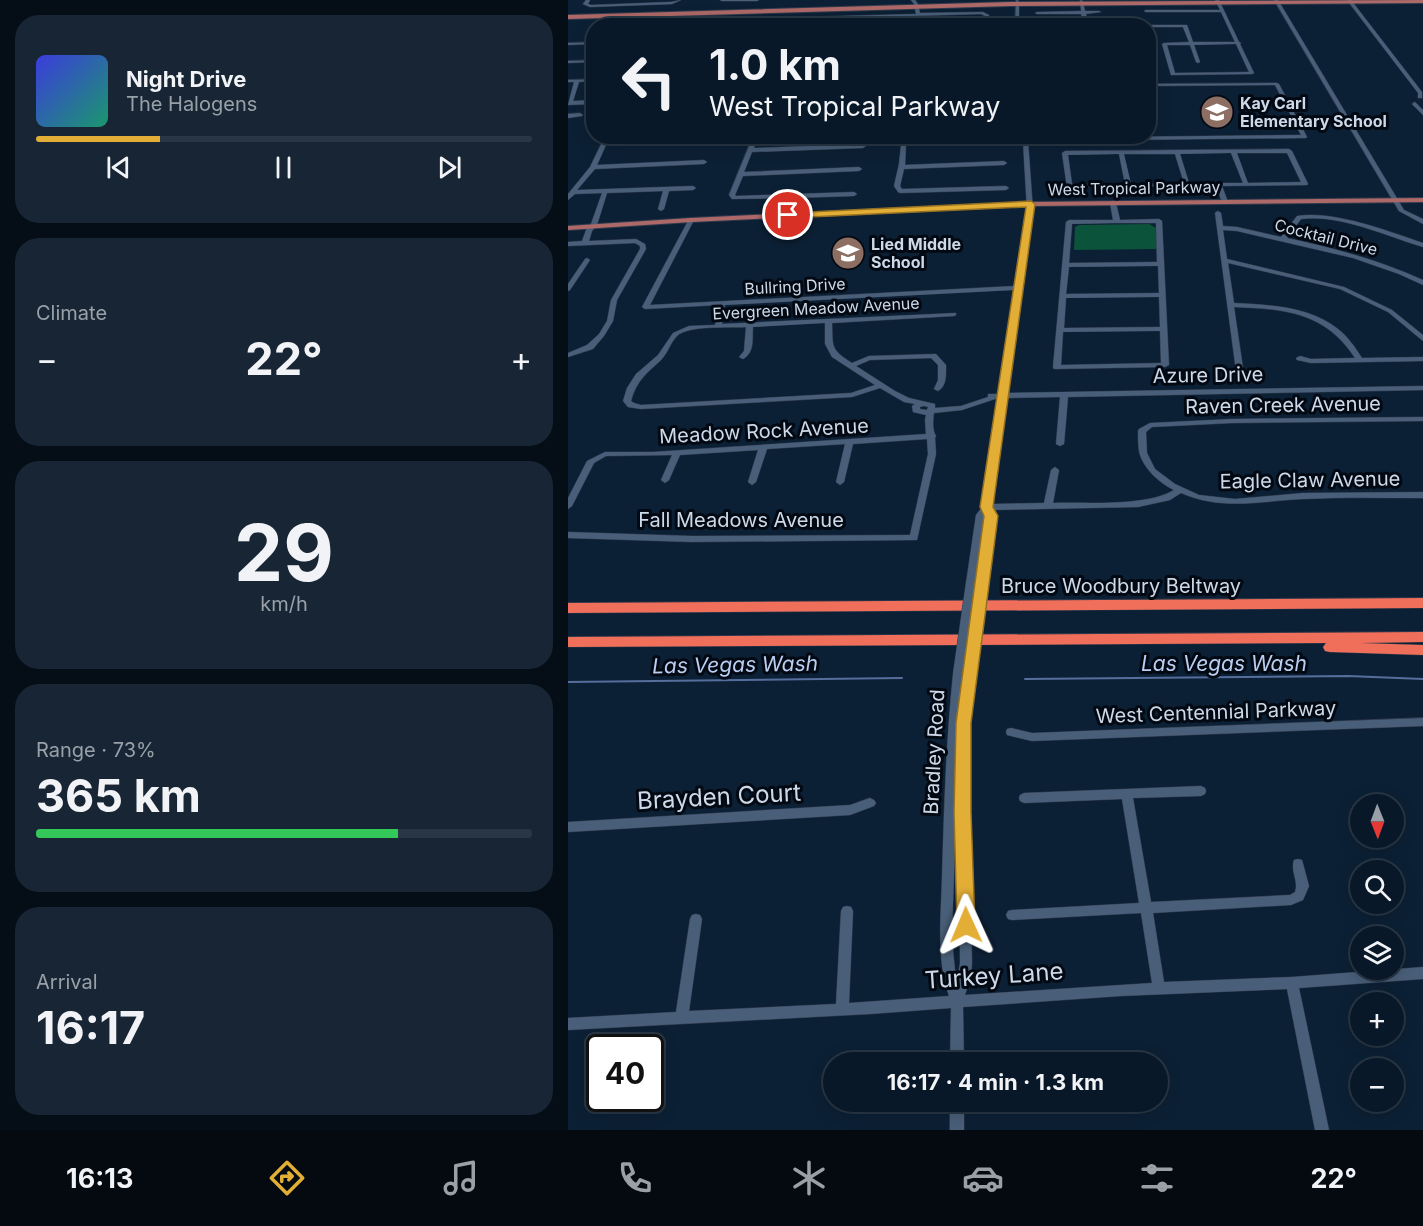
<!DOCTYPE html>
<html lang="en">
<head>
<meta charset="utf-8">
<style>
	:root { --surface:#091828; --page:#172534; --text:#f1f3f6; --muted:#99a0a8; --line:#293745; --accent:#e3ae35 }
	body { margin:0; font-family:Inter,sans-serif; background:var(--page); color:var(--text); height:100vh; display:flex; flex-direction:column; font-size:22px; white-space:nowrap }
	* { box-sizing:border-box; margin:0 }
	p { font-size:20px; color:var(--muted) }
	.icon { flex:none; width:33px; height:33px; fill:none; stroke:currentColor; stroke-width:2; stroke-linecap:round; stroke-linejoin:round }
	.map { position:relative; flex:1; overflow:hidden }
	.side { display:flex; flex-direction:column; gap:15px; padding:15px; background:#050d16; width:568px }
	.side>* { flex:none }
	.guide { position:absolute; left:18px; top:18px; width:570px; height:126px; border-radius:24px; box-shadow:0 3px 15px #0003,0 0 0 2px var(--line); background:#091828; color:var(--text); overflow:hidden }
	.needle { width:39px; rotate:179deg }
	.controls { position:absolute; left:782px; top:794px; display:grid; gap:12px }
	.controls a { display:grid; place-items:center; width:54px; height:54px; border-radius:50%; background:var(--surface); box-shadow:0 3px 15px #0003,0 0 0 2px var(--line); font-size:30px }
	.speed { position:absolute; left:18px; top:1034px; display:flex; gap:12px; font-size:30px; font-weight:700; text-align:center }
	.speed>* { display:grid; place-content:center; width:78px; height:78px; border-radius:50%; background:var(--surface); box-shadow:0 3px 15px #0003,0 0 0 2px var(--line); line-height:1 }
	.speed .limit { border:3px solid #111; border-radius:9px; background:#fff; color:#111 }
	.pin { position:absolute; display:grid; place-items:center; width:51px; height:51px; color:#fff; margin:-26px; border:3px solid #fff; border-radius:50%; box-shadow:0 2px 6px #0007 }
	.me { position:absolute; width:66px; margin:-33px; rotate:359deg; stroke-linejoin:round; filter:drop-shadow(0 0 4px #0008) }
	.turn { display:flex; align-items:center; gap:21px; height:126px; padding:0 24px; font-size:27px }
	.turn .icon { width:78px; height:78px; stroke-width:2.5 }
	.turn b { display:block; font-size:42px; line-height:51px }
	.big { font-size:45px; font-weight:700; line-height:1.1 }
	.side .tile { flex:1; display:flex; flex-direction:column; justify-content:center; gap:9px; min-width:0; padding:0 21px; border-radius:24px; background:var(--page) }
	.side .dial { align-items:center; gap:0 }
	.dial b { font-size:78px; line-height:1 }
	.song { display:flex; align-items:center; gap:18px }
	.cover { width:72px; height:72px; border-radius:9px; background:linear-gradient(135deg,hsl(240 70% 55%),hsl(160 70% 35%)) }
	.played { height:6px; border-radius:3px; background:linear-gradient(90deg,var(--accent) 25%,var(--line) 25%) }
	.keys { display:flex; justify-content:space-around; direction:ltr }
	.heat { display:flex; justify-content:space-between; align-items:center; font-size:33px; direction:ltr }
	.charge { height:9px; border-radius:4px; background:linear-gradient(90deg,#34c759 73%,var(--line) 0) }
	.trip { position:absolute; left:255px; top:1052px; width:345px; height:60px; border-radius:30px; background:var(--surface); box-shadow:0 3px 15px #0003,0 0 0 2px var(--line); font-weight:700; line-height:60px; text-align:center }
	.dock { display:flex; height:96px; justify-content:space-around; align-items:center; background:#040a10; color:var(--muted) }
	.dock .icon { width:42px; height:42px }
	.dock .selected { color:var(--accent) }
	.dock b { font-size:27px; color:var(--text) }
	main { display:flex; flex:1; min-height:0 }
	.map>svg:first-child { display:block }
	.green { fill:#0b533a }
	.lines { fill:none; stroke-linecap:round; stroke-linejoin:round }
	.stream { stroke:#566e9c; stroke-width:2 }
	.minor-casing { stroke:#313a4d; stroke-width:1 }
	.major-casing { stroke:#313a4d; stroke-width:2 }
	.highway-casing { stroke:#313a4d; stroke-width:1 }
	.minor { fill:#495f79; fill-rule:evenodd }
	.major { fill:#ad6967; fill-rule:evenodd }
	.highway { fill:#f06f5b; fill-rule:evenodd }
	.minor-bridge-casing { stroke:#313a4d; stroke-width:11; stroke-linecap:butt }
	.minor-bridge { stroke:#495f79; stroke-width:10 }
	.route { fill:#e3ae35; stroke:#947122; stroke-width:1.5 }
	.labels { text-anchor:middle; stroke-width:6; stroke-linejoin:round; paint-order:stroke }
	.far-poi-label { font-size:16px; font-weight:bold; fill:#cdd9e8; stroke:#030913; text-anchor:start }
	.far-street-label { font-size:16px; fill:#cdd9e8; stroke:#030913 }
	.street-label { font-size:20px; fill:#cdd9e8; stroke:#030913 }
	.water-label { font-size:21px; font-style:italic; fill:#bacef2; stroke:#030913 }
	.near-street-label { font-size:24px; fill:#cdd9e8; stroke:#030913 }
</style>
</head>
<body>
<main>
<section class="side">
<div class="tile">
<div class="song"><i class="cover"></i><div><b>Night Drive</b><p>The Halogens</p></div></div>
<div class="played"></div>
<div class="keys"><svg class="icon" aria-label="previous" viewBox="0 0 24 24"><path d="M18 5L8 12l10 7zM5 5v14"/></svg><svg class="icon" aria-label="pause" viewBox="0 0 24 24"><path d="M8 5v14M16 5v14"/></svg><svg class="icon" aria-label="next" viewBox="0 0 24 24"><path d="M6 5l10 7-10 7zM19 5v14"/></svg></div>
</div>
<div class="tile"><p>Climate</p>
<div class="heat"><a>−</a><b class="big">22°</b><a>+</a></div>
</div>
<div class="tile dial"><b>29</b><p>km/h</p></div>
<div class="tile"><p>Range · 73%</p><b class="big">365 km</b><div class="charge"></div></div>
<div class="tile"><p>Arrival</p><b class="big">16:17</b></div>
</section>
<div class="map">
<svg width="855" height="1130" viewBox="0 0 855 1130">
	<rect width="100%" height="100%" fill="#0c2035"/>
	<path class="green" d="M581,224L588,228V249L506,250L507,227L511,225Z"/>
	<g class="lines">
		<path class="stream" d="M457,679L780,676L855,679
			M0,682L334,678"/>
		<g class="minor-casing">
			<path id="minor" d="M18,0H22L20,4L23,5L103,2L113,0L104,4L22,7L15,4Z
				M152,0H191L189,1H154Z
				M343,0H347L350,4L352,13L415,12L421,15L422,26H418L417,16L413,14L234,19L232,18L234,17L348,14L346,4Z
				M448,0L451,1V26H447Z
				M512,0L515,1L517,11H531L533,12L518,14L520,26H516L513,14H469L467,13L469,12L513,11Z
				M647,0H651L671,42L673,43L672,44L686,73L684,74L603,75L594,44L596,43L621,42L615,27H580V26L578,25H619L625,42H667L653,12H578L576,11L578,10H652ZM668,44L681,72L607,73L599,45H622L628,62L630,63L632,62L626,45Z
				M706,0H710L836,210L855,219V224L831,211Z
				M779,0H783L854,92V98H850V93Z
				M193,20L195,22L100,26H44Z
				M26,42V44L0,45V43Z
				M26,60V62L0,63V61Z
				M26,79V81L11,82L5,101L26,100V104L0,105L6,82H0V80Z
				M709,83L711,84L739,137L738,138L460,141L465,210L439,393L855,386V390L500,397L496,444L492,446L488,444L492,397L438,398L423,504L476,503L483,470L487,467L491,470L485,503C518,502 578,507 606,490C591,483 574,467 571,451C570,444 570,437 570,431L571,429L582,423L664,419L855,417V421L664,423L584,427L578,432L579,453L587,469L607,484L631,495L667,499L735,493L855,492V498C815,498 775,497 735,499C692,501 654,511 613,493L602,500L570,507L424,510L427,516L419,583L414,586L409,583L419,516L417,514L408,583L403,586L398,583L408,515L414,507L430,398L394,410L366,413C365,420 364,430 368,436L367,438L368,454L349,540L124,542L0,538V532L124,536L342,535L360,454L359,439L285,444L276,482L272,485L268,482L277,444L199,449L188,482L184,485L180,482L190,450L112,455L101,480L97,483L93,480L104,455L38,456L26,463L4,506L0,509V498L19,461L37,452H85L358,434L357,420L358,415L345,412L344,406L347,404L336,402L312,388L284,397L73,409L60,407L55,401L59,388L68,374L90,355L105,333L121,326L147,325L150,305L77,309L74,307L121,219L126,220L82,305L447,286L459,210L455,142L338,145L337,165L436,161L439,163L436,165L336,169L332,186L334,189L438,186L441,188L438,190L332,193L330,192L326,186L331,164L333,145L331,144L333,143V136H339L338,142L454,138V136H460V138L733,135L707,85L580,86V84ZM447,290L431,394H420V397L393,406L367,408V404L341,398L327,391L288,366L302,360L363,358L370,365V380L366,389L370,391C379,386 378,374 378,365L368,354L301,356L284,363C262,349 265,347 264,323L386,316L388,315V313L154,324L157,305ZM257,323V344L264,357L307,385L283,393L73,405L66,403L63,401C69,380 78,374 93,360C100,353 102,343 109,336C120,325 162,328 178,327L176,351L171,357L175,359C187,352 184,340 185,327ZM356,406L360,407L359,410L352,409V407Z
				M847,102L855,110V115L844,104Z
				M12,113L15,115L14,116L0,118V114Z
				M37,136H42L40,142L146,137L149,139L146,141L38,145L29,165L136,160L139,162L136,164L27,169L9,190L125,186L128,188L125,190L101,191L96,209L93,211L90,209L95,191L39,193L29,225L24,231L21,241L68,239L77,244L78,249L49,300L45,321L36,336L25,349L0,357V353L19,345L31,334L39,321L43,300L72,249V246L67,243L0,246V242L14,241L18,230L23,224L34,193L7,194L0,200V194L22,167Z
				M185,136H190L186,148L295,144L298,146L295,148L184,152L176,172L291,167L294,169L291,171L175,176L167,195L168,196L286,192L289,194L286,196L225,198L223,215L220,217L217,215L219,198L164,199L161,195Z
				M721,149L724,151L740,184L739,185L654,186L660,202L657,204L654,202L648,186L499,187L494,153L497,151ZM663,153L675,183H621L612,154ZM669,153H719L733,182L680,183ZM551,154L557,184H504L500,155ZM556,154H607L616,183L563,184Z
				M545,201L548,203L552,220L591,219L594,221L601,365L597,367L486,369L485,367L498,222L501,220H545L542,203ZM547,223H588L589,262L501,263L504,224ZM590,266L591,293L498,294L501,267ZM591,297L592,327L496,328L498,298ZM592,331L593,363L493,365L495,332Z
				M650,211L653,213L655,226L669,227L713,237L729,216C765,210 820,231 855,243V247C818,236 772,214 733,219L719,238C766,248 811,260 855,280V285L831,274L785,258L669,231L655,230L659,259L776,287L824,310L855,335V341L820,312L772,289L660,263L666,303C701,305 741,306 770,329C780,337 787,347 794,358L855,357V361L743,363L729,360L728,358L732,356L743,359L787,358C757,312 717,309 666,307L675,368L685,376L684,378H678L668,371L647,213Z
				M19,258L22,260L2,290L0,291V284L17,259Z
				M390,670L394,671L395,674C388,741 387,808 386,876C385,911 382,947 389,981L392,963L390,750L396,674L397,671H405L406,674L400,750L404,963L403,976L397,995L584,983L573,913L444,920L440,919L438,915L440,911L444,910L571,903L554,799L456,803L452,801L451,798L452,795L456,793L633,786L637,788L638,791L637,794L633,796L565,798L583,902L722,895L727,892C731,881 722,871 726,860L730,859L734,860L741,886L735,900L723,905L585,913L596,982L724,977L855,967V979L731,988L761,1130H747L719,989L553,996L395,1007L396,1062H382L383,1008L302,1014L0,1030V1018L108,1012L122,919L124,915L128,914L132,915L134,919L121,1011L268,1004L273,911L275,907L279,906L283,907L285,911L281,1003L381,996C368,958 373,917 374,877C376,809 378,742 385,674L386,671Z
				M855,718V726L464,741L439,735L438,732L439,729L443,728L464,733Z
				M302,798L306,800L308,803L306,806L282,815L0,832V822L282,805Z
				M382,1101H396V1130H382Z"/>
		</g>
		<g class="major-casing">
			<path id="major" d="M855,0V3L443,6L0,19V15L443,2Z
				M855,198V202L463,206L123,222L0,230V226L123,218L463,202Z"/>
		</g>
		<g class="highway-casing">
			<path id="highway" d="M855,598V608L0,613V603Z
				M855,632V642L792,643L855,645V655L762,652L757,651L755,647L758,643L0,647V637Z"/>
		</g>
		<use href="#minor" class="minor"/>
		<use href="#major" class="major"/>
		<use href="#highway" class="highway"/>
		<g class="minor-bridge-casing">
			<path id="minor-bridge" d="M390,674L403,583
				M401,674L414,583"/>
		</g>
		<use href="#minor-bridge" class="minor-bridge"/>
	</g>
	<path class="route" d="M463,201L467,204L425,507L430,516L403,723V812L407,925L405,931L398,933L392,931L389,925L386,812L388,723L416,516L412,507L458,207L220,218L216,215L220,213Z"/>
	<defs>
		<g id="school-disc" transform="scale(1.725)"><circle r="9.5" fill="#8d6e63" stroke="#030913"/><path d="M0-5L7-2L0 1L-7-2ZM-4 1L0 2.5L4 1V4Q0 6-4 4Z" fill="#fff"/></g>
	</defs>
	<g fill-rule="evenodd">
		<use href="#school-disc" x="649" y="112"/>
		<use href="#school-disc" x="280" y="253"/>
	</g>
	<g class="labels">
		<g class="far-poi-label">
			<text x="672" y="109">Kay Carl<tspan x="672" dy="18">Elementary School</tspan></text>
			<text x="303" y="250">Lied Middle<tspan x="303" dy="18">School</tspan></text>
		</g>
		<g class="far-street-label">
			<text transform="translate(566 188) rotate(-1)" y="6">West Tropical Parkway</text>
			<text transform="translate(758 237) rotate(14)" y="6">Cocktail Drive</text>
			<text transform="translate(227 286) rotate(-3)" y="6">Bullring Drive</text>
			<text transform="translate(248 308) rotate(-3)" y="6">Evergreen Meadow Avenue</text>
		</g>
		<g class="street-label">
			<text transform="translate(640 375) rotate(-1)" y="7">Azure Drive</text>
			<text transform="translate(715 405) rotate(-1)" y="7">Raven Creek Avenue</text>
			<text transform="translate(196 431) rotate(-3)" y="7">Meadow Rock Avenue</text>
			<text transform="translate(742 480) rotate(-1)" y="7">Eagle Claw Avenue</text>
			<text x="173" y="527">Fall Meadows Avenue</text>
			<text x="553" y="593">Bruce Woodbury Beltway</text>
			<text transform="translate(648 712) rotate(-2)" y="7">West Centennial Parkway</text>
			<text transform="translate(366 752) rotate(-87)" y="7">Bradley Road</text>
		</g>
		<g class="water-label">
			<text x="656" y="671">Las Vegas Wash</text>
			<text transform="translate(167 665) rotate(-1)" y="7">Las Vegas Wash</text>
		</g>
		<g class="near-street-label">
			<text transform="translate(151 797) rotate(-3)" y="8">Brayden Court</text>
			<text transform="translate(426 976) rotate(-4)" y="8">Turkey Lane</text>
		</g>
	</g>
</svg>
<div class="controls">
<a><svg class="needle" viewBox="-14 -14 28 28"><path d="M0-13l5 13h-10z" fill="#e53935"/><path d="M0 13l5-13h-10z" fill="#99a0a8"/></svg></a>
<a><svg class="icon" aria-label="search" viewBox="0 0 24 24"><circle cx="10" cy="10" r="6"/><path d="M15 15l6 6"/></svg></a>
<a><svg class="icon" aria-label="layers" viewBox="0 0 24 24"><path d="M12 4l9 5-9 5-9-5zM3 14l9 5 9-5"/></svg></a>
<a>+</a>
<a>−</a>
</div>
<div class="speed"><div class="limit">40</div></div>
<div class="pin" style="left:220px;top:215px;background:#d93025"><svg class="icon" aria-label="arrive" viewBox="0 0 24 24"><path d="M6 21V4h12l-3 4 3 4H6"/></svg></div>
<svg class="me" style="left:398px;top:925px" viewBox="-20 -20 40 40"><path d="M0-17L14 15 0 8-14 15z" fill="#e3ae35" stroke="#fff" stroke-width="4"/></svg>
<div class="trip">16:17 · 4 min · 1.3 km</div>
<div class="guide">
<div class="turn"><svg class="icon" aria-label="left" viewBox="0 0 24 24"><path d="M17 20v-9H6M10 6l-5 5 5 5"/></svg><div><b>1.0 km</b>West Tropical Parkway</div></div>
</div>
</div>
</main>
<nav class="dock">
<b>16:13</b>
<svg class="icon selected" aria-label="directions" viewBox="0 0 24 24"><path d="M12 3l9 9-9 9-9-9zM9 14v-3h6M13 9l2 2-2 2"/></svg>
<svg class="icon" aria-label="music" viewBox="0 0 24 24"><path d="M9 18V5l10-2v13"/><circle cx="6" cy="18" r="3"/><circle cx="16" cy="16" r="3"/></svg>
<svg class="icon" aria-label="phone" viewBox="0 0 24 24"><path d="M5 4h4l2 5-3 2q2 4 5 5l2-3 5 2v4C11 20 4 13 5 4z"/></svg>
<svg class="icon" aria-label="climate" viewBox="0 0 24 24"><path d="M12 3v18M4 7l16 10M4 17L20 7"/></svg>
<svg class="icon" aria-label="car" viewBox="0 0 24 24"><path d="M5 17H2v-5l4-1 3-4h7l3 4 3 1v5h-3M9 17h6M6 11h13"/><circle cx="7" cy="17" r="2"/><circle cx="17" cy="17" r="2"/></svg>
<svg class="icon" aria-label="filters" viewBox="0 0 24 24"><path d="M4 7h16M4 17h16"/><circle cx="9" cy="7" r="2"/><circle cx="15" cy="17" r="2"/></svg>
<b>22°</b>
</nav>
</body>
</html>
